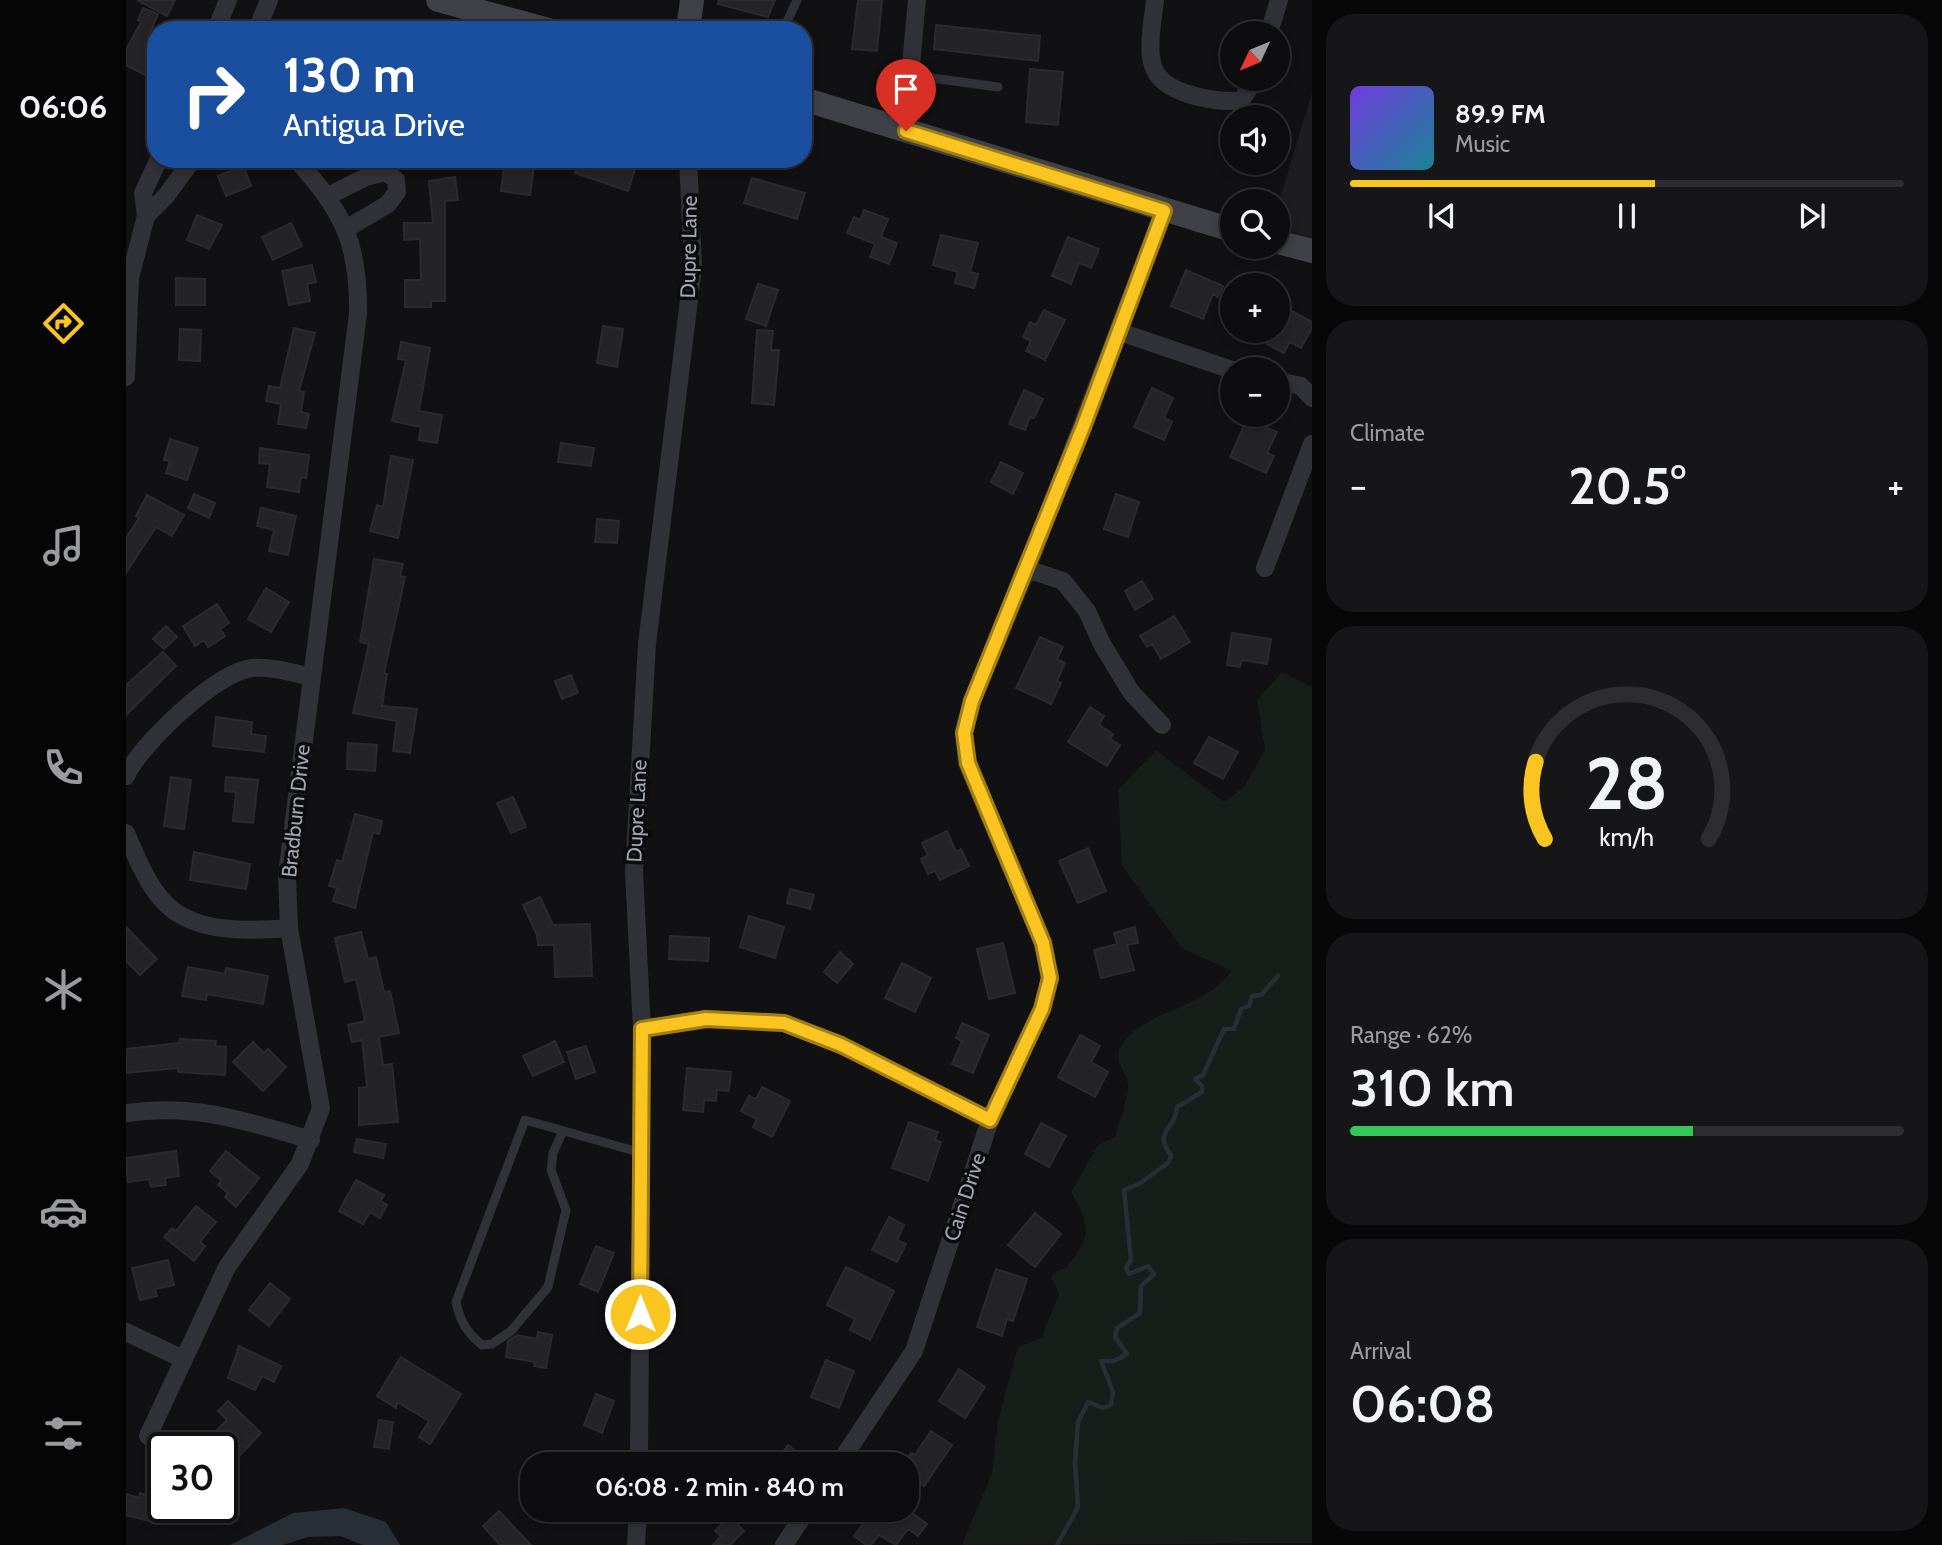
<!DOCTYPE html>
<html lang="en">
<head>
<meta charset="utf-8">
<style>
	:root { --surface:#0d0c0e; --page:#161517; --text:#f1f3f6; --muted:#9a9b9e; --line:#2d2c2e; --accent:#fac421 }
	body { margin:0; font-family:Cabin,sans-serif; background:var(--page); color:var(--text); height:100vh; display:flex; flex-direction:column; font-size:26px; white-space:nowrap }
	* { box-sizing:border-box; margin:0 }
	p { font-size:23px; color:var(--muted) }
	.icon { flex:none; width:38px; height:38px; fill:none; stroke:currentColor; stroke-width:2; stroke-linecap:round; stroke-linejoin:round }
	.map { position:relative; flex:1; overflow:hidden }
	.details { display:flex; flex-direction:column; gap:14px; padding:14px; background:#070708; width:630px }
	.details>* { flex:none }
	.guide { position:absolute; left:21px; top:21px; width:665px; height:147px; border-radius:28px; box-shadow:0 4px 10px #0003,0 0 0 2px var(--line); background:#1a4fa0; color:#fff; overflow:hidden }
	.needle { width:46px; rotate:226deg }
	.controls { position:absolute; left:1094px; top:21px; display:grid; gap:14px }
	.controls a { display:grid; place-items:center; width:70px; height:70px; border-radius:50%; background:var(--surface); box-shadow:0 4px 10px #0003,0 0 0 2px var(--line); font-size:35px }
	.speed { position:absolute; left:21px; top:1432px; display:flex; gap:14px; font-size:35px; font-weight:700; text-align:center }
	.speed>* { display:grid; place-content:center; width:91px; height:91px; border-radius:50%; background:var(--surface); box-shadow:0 4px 10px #0003,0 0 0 2px var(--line); line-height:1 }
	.speed .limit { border:4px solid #111; border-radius:10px; background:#fff; color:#111 }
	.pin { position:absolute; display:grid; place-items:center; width:60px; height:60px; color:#fff; margin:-72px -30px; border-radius:50% 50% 50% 0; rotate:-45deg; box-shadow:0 0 7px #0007 }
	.pin .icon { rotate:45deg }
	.me { position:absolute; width:77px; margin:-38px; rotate:0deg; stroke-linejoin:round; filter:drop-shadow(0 0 5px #0008) }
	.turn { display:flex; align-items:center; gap:24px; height:147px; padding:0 21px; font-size:32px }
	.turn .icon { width:91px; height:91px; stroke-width:2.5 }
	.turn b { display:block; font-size:49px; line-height:60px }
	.big { font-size:52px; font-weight:600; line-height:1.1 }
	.details .widget { flex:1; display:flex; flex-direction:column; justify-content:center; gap:10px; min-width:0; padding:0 24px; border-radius:28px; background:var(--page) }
	.details .dial { align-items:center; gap:0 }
	.dial svg { height:182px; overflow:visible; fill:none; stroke:var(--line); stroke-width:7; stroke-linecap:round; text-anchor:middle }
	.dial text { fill:var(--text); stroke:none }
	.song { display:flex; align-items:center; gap:21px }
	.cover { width:84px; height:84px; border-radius:10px; background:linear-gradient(135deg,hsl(260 70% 55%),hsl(190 70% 35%)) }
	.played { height:7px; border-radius:4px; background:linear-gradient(90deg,var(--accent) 55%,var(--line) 55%) }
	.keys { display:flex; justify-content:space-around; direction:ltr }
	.heat { display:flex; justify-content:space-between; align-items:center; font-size:38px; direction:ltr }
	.charge { height:10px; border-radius:5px; background:linear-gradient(90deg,#34c759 62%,var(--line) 0) }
	.trip { position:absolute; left:394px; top:1452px; width:399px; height:70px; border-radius:28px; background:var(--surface); box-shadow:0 4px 10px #0003,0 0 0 2px var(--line); font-weight:600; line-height:70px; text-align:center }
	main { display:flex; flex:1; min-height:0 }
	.tab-bar { display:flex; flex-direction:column; width:126px; justify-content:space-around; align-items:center; background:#050506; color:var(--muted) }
	.tab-bar .icon { width:49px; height:49px }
	.tab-bar .on { color:var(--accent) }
	.tab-bar b { font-size:32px; color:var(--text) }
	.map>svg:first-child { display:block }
	.built { fill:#1d1c1f }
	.green { fill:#171d18 }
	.water { fill:#272e36 }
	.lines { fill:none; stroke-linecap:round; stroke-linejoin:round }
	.stream { stroke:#272e36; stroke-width:4.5 }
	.building { fill:#242326; stroke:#2b2a2e; stroke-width:2 }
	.lane { stroke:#313237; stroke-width:9 }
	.street { stroke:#313237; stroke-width:18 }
	.secondary { stroke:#3f4147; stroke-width:24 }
	.route-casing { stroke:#a27f15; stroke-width:18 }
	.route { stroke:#fac421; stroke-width:12 }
	.labels { text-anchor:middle; stroke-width:7; stroke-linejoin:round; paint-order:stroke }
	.street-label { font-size:21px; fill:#a1a5b4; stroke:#0c0c0d }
</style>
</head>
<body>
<main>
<nav class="tab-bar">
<b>06:06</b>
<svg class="icon on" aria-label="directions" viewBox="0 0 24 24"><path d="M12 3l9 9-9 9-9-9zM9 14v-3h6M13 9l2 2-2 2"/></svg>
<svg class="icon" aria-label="music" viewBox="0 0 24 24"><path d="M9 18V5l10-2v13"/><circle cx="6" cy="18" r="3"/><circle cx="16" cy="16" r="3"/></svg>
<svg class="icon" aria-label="phone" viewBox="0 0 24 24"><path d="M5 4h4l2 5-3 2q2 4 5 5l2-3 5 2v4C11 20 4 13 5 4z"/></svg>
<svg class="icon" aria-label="climate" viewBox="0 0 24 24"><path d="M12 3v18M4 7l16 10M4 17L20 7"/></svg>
<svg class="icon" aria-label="car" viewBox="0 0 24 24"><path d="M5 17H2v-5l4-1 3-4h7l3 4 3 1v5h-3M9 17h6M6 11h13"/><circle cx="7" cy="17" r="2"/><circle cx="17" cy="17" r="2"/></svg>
<svg class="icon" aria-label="filters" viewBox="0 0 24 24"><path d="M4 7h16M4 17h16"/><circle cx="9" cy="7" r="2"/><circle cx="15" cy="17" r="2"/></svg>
</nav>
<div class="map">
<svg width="1186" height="1545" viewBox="0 0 1186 1545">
	<rect width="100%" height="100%" fill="#111012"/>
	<path class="built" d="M1186,93V238L1152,228V204Z"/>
	<path class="green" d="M1156,672L1186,687V1543L836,1545L866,1473L872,1421L892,1347L915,1338L933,1294L925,1276L930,1271L939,1269C966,1236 965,1229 945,1192L972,1145L989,1137C992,1126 1004,1093 1002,1084C999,1069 985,1059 997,1043C1023,1008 1078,1010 1105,971L1056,948L996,866L992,790L1030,750L1098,802L1118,787L1139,750L1131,700Z"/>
	<path class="water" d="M218,1508L260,1522L274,1545H237L214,1536L182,1537L157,1545H104L167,1513Z"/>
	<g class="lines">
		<path class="stream" d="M931,1545L952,1507L949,1462L952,1422L962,1402L977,1408L985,1405L987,1392L975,1361H988L1001,1354L989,1337L991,1328L1014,1313L1015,1286L1028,1274L1022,1266L1003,1274L1000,1268L1005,1260L998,1190L1013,1184L1043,1162L1045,1155C1026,1131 1050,1130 1051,1107L1076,1092V1086L1069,1079L1077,1075L1098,1029H1108L1115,1009L1123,1006L1126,996L1135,995L1152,976"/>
	</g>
	<path class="building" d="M11,0H49L41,16Z
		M593,0H649L642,17L592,4Z
		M732,0H756L751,51L726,49Z
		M17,8L32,14L20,42L30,47V59L21,76L0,65V50L15,22L12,20Z
		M810,25L914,36L912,61L808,49Z
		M904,69L937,72L932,125L900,122Z
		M379,159H409L404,195L375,191Z
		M454,159H481L509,169L502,191L449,173Z
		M117,165L125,186L100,196L92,176Z
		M329,177L332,200L319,201V301H305V307H279V280H295L294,239L278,240V223H307L303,181Z
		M626,178L679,193L671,219L618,203Z
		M738,210L762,219L755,237L771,243L763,264L744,257L749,244L721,233L728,217L734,220Z
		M71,215L96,225L83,249L61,240Z
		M165,223L176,246L147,260L136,237Z
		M815,235L852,243L844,272L852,274L848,288L829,283L832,272L807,265Z
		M942,237L973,249L965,268L953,263L945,284L926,276Z
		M186,265L190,282L181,284L184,301L163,305L156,271Z
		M1060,270L1097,286L1092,297L1087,294L1077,319L1045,306Z
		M50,278L79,279V305H50Z
		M632,284L652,290L640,326L620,319Z
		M1160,308L1186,322V328L1175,348L1164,342L1158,353L1141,344L1148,331H1152Z
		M918,310L939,320L919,360L900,351L905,341L897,337L904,322L910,325Z
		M477,326L497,329L491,367L471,363Z
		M168,328L189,333L173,391L178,392L175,412L183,414L180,428L152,424L155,404L140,401L143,386L154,388Z
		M54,329L75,330L74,361L53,360Z
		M631,330L647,331L645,350H653L648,405L626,403Z
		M275,342L304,348L293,411L316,415L311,443L293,440L295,427L266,421L280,360L272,359Z
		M1026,388L1047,398L1038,418L1046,422L1038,440L1008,427Z
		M898,390L917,399L908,418L904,417L899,430L883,424Z
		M1121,419L1151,432L1141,453L1148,456L1140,473L1104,457Z
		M44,439L72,448L61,480L40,473L44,461L38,460Z
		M435,443L468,448L465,466L432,462Z
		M134,448L183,455L180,478L175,477L173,492L141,487L144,464L133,463Z
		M265,456L287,460L272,538L244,531L251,505L257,507Z
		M875,462L897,473L887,494L865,482Z
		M68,494L89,503L83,518L62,508Z
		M990,494L1013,502L1002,537L978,529Z
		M21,495L58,515L46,536L30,527L0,573V538L13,518L10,516Z
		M135,508L170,516L162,555L143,551L148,530L131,526Z
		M471,519L493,521L491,543L469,542Z
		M248,559L277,564L274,576L279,577L258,673L261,674L256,706L291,709L284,753L267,751L271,721L227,713L243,644L234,642Z
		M1016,581L1027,599L1009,610L999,591Z
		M140,588L163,602L145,632L122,619Z
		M91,604L103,623L94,629L99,636L82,647L78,640L69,646L57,626Z
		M1048,616L1064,642L1035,659L1026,644L1021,647L1014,636Z
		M40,626L51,637L38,649L27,639Z
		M1106,633L1145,639L1141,664L1116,660L1114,667L1101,665Z
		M914,637L937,647L931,659L939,663L931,681L935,683L925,704L890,688Z
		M37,652L50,666L0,715V685Z
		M445,675L452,693L436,699L429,681Z
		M964,707L978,716L973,725L987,734L984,739L994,745L981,766L942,742Z
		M90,717L126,722L125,734L140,736L138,752L87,746Z
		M1083,737L1112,752L1097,779L1068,763Z
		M222,743L251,745L249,771L221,769Z
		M45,777L65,780L58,829L38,826Z
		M100,777L132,780L127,823L107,821L110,792L99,791Z
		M387,797L400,827L385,833L371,803Z
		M229,814L256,821L253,834L247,832L229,908L207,901L211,888L203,886L211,860L216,862Z
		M821,831L830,852L835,849L843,866L814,880L809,871L802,874L795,859L802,855L796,843Z
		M962,848L980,891L952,903L933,861Z
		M68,852L124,864L120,889L64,880Z
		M664,889L688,895L684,909L661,903Z
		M414,897L427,925L464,924L466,976L429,977L428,945H412L411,935L397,905Z
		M623,916L658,927L649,958L614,947Z
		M0,927L31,959L14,975L0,961Z
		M1009,927L1012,943L1001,945L1008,970L975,978L968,950L991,944L988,933Z
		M235,932L242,959L250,957L258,992L264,991L273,1033L253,1037L257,1065L266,1064L272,1122L233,1125V1088L241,1087L236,1040L226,1042L222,1025L239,1021L230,979L219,982L209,938Z
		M544,936L583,938L582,961L543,959Z
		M877,943L889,993L863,999L851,949Z
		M714,952L727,964L711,983L698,972Z
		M776,963L805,978L789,1012L759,998Z
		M62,967L99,974L100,968L142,976L137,1004L81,994L80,1000L56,996Z
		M836,1023L863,1035L847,1073L826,1064L836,1041L830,1038Z
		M954,1035L974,1046L965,1062L982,1072L969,1097L932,1077Z
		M54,1039L90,1041L89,1046L100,1047L99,1075L52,1072V1068L0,1073V1049L53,1043Z
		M429,1041L438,1062L407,1076L397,1056Z
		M127,1042L138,1053L142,1049L160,1067L137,1091L107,1062Z
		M460,1046L469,1072L450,1079L441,1052Z
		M561,1068L605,1072L603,1091L591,1090L590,1101L578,1100L577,1112L557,1110Z
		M636,1087L664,1101L646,1137L627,1127L631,1119L615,1111L623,1096L630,1099Z
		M783,1122L812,1132L809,1140L815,1142L802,1181L766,1168Z
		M915,1123L940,1136L923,1167L899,1154Z
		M231,1139L260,1144L257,1158L228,1152Z
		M50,1151L53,1176L39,1178L40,1185L25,1187L23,1179L2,1182L0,1158Z
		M100,1151L133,1178L110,1207L99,1197L102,1193L92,1185L95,1180L84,1171Z
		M230,1180L258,1195L255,1201L261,1205L254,1218L244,1212L237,1224L213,1211Z
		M70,1206L90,1222L74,1242L79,1246L68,1261L38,1237L46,1228L50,1231Z
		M909,1213L935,1234L909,1267L882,1245Z
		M763,1217L778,1225L771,1240L780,1244L771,1262L746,1250Z
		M470,1246L488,1253L472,1292L454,1284Z
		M42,1260L48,1285L29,1289L31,1296L14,1300L6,1268Z
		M720,1267L768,1291L744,1340L724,1330L729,1319L701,1305Z
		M870,1269L901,1279L887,1321L881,1319L876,1336L851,1327Z
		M144,1283L164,1299L143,1326L123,1310Z
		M412,1332L426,1335L420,1368L408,1366L409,1362L380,1357L382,1341L391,1335L411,1339Z
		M113,1346L155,1366L148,1382L136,1376L129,1390L102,1378Z
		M275,1357L335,1394L304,1444L293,1437L299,1427H303L300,1426L303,1421L271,1402L270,1408L251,1396Z
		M700,1360L728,1371L713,1408L685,1397Z
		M833,1369L859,1387L839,1418L813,1401Z
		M470,1394L488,1401L476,1433L458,1425Z
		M102,1401L135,1433L113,1456L109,1452L96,1479V1440L89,1432L101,1420L92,1411Z
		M253,1420L267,1422L263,1449L248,1447Z
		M805,1431L826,1445L798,1486L780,1474V1460L785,1453L789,1455Z
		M662,1445L688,1465H647Z
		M14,1493L34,1499L27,1522L0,1515V1494L13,1498Z
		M747,1510H782L801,1524L792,1536L782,1529L770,1545L753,1535L745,1545H740L728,1536Z
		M373,1511L405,1545H374L357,1526Z
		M603,1516L618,1531L604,1545H587L595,1536L589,1531Z"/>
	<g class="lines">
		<path class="lane" d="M590,30L600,25L619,30
			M657,30L671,0
			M784,75L872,87
			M437,1131L427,1153L425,1170L440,1210L422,1287L385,1331L366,1344L356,1345C341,1333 334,1321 330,1302L399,1120L516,1153"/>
		<path class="street" d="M1029,0C1027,21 1021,46 1027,66C1036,95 1089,102 1115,101L1129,79
			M90,30L102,0
			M131,30L143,0
			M1143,33L1153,0
			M784,75L791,0
			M202,196L240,177L260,172L270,180L271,192L262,204L220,229
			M20,216L40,196L67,159
			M994,332L1106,370
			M0,377L4,278L20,216L17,193L33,159
			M1152,381L1175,386L1186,398
			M1139,568L1186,444
			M901,569L937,581L961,611L976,644L1005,692L1036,725
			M0,776C14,745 90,672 126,668C144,666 167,673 185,677
			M0,833C10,856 22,887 40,904C70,934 124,931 163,928
			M516,1029L580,1019L658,1023L715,1045L864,1120
			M0,1113C69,1103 120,1121 185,1140
			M0,1332L57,1359
			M22,1436L101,1267L174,1164L195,1108L163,928L161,875L232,314C233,242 217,212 170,159
			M513,1465L516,1029L508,872L521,644L567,267L562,159
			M712,1465L788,1351L864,1120L916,1009L924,978L917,943L841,763L838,733L846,701L901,569L1038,211
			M510,1545L512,1510
			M658,1545L681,1510"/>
		<path class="secondary" d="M312,0L423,30
			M562,30L566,0
			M677,99L1106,230
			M1152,242L1186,251"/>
	</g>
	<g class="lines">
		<g class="route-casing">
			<path id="route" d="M514,1314L516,1029L580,1019L658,1023L715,1045L864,1120L916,1009L924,978L917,943L842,763L838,733L846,701L957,427L1038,211L780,131"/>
		</g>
		<use href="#route" class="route"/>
	</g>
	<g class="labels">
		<g class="street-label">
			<text transform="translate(563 247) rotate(-89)" y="7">Dupre Lane</text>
			<text transform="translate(170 811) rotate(-84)" y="7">Bradburn Drive</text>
			<text transform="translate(511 811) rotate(-87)" y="7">Dupre Lane</text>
			<text transform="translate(839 1197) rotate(-72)" y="7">Cain Drive</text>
		</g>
	</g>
</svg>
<div class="controls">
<a><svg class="needle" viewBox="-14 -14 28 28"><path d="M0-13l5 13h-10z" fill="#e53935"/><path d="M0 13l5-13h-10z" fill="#9a9b9e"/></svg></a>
<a><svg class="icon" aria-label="sound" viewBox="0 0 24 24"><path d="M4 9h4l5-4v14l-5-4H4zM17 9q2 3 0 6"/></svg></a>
<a><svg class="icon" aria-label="search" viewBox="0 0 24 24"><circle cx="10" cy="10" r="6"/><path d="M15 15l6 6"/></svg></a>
<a>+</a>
<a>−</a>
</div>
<div class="speed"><div class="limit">30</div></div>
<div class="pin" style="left:780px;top:131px;background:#d93025"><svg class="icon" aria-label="arrive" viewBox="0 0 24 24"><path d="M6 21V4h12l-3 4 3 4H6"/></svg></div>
<svg class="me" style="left:514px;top:1314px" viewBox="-20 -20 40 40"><circle r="17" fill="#fac421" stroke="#fff" stroke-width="3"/><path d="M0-11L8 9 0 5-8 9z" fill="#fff"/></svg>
<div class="trip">06:08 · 2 min · 840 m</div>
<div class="guide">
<div class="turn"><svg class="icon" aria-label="right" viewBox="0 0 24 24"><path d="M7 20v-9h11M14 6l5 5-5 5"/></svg><div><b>130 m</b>Antigua Drive</div></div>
</div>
</div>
<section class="details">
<div class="widget">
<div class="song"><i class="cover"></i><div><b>89.9 FM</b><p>Music</p></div></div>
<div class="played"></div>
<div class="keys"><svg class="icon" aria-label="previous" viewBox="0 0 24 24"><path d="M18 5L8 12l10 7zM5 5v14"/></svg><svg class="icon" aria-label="pause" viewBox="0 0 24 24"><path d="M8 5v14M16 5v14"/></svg><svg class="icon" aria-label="next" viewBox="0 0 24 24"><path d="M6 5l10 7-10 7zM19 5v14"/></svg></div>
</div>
<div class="widget"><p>Climate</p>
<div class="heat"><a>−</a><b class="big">20.5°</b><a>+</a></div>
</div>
<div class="widget dial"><svg viewBox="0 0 100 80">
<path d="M14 69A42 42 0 1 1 86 69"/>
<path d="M14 69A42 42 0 0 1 10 35" stroke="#fac421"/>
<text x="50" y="56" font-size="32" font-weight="700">28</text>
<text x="50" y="72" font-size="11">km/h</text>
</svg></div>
<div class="widget"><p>Range · 62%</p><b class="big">310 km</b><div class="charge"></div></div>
<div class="widget"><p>Arrival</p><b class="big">06:08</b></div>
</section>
</main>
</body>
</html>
